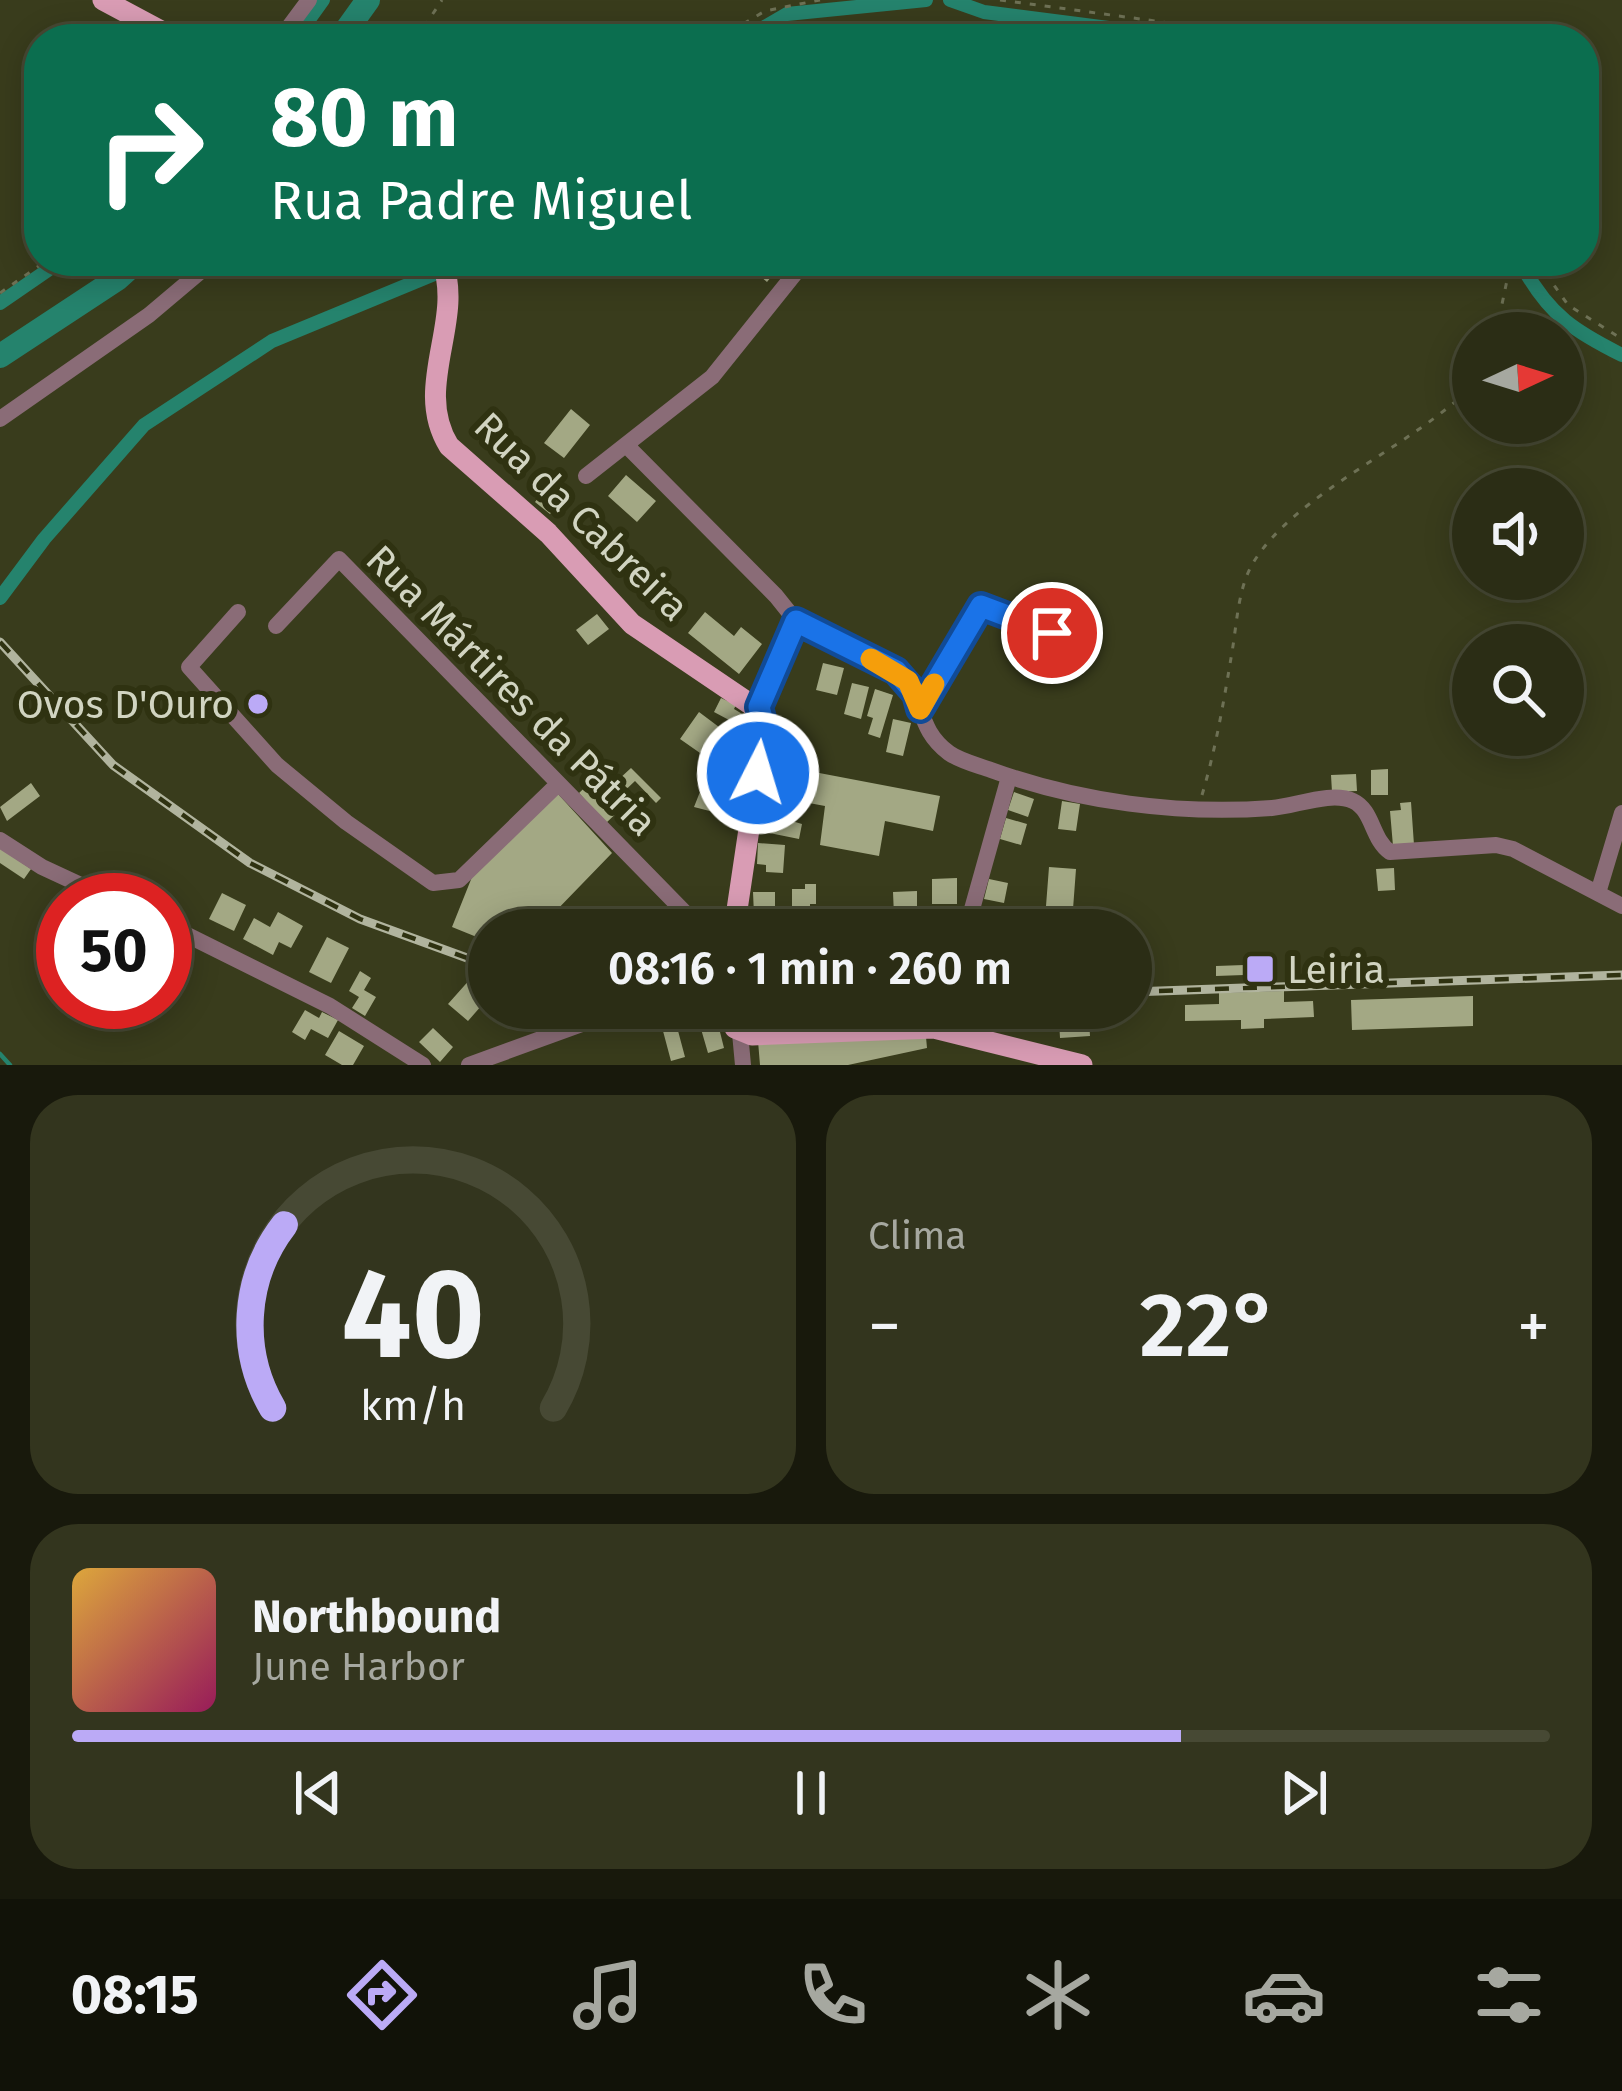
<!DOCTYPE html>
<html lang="pt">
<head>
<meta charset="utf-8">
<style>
	:root { --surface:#2b2d15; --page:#33351e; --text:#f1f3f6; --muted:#a6a8a0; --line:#474934; --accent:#bbaaf6 }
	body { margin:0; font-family:"Fira Sans",sans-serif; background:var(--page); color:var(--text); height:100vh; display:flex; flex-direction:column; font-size:45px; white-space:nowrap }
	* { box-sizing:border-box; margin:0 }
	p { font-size:39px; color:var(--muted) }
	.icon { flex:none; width:66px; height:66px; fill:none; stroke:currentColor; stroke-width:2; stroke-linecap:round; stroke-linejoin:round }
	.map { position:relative; height:1065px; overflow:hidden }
	.sheet { display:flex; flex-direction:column; gap:30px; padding:30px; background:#18190c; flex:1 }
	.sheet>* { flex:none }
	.hud { position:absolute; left:24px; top:24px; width:1575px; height:252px; border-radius:48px; box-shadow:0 6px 30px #0003,0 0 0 3px var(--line); background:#0b6e4f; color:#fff; overflow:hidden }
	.needle { width:78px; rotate:86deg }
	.buttons { position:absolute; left:1452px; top:312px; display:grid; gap:24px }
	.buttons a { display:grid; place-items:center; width:132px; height:132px; border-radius:50%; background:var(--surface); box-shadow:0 6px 30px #0003,0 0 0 3px var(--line); font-size:60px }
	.speed { position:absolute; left:36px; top:873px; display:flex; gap:24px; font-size:60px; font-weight:700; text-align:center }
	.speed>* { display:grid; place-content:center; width:156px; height:156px; border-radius:50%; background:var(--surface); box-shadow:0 6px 30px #0003,0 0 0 3px var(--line); line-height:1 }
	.speed .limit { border:18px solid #d22; background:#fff; color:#111 }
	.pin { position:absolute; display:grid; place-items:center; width:102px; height:102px; color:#fff; margin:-51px; border:6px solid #fff; border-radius:50%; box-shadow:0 3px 12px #0007 }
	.me { position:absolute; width:132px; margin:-66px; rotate:5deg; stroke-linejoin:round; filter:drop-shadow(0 0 9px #0008) }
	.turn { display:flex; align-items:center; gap:42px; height:252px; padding:0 48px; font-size:54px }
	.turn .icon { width:156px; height:156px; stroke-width:2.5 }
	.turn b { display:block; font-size:84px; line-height:102px }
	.big { font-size:90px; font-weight:600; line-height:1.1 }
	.sheet .widget { flex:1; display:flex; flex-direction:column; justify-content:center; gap:18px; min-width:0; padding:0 42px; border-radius:48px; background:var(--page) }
	.sheet .dial { align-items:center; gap:0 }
	.dial svg { height:312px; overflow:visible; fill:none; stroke:var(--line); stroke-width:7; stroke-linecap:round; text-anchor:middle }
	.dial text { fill:var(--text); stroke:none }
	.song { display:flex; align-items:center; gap:36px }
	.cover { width:144px; height:144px; border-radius:18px; background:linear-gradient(135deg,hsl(40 70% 55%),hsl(330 70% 35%)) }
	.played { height:12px; border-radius:6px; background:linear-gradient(90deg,var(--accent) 75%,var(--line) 75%) }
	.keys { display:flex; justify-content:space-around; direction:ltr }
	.heat { display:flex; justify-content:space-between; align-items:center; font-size:66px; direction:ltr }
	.sheet .tiles { flex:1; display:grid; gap:30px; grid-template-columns:1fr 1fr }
	.widget:last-child { grid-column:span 2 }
	.trip { position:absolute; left:468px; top:909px; width:684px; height:120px; border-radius:60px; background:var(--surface); box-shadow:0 6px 30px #0003,0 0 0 3px var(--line); font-weight:600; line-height:120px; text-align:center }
	.tabs { display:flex; height:192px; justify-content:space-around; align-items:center; background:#111208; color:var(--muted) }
	.tabs .icon { width:84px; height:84px }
	.tabs .selected { color:var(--accent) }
	.tabs b { font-size:54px; color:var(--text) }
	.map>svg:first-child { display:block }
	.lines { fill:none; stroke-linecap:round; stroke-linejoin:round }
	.stream { stroke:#25836d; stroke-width:4.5 }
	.canal { stroke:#25836d; stroke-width:14 }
	.river { stroke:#25836d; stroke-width:24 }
	.building { fill:#a3a884 }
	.path { stroke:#6e7155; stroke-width:3; stroke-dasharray:6 9; stroke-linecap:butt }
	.minor { stroke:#8a6c77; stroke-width:16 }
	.major { stroke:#d99cb4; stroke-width:21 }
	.rail-casing { stroke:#b1b49e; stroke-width:9 }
	.rail { stroke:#2f3211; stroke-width:4.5; stroke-dasharray:14; stroke-linecap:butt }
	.route-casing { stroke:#114b97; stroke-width:30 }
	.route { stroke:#1a73e8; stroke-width:21 }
	.slow { stroke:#f59e0b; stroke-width:21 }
	.poi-dot { fill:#bbaaf6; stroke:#2f3211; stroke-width:4.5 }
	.labels { text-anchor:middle; stroke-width:12; stroke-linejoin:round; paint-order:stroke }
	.street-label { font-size:39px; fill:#d1d4c1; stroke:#2f3211 }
	.poi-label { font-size:39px; fill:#d1d4c1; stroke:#2f3211; text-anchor:end }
</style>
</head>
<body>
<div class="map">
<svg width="1622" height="1065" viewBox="0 0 1622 1065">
	<rect width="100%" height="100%" fill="#393c1c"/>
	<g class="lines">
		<path class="stream" d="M0,1054L10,1065"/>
		<path class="canal" d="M950,0L984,12L1194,39
			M295,39L323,0
			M744,39L787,14L926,0
			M1524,269C1550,316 1576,332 1622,355
			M0,303L61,261
			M0,598L44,539L144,425L272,341L439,272"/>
		<path class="river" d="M340,39L368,0
			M0,356L117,279L137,261"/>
	</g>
	<path class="building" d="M750,261H784L767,282L747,265Z
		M571,409L590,425L564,458L544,443Z
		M626,475L656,501L637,522L608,496Z
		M555,477L570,490L550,514L535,502Z
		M705,612L734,636L741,627L762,644L739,674L688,633Z
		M597,614L609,629L588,645L576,630Z
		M823,663L844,668L837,695L816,690Z
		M852,683L869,687L861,719L844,714Z
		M875,689L893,695L880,738L868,734L873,718L867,716Z
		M721,698L736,705L734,709L744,715L735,730L726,724L729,720L714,712Z
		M699,712L719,727L700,753L680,739Z
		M893,719L911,723L903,756L886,752Z
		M711,764L723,773L716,797L735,800L733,817L694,807Z
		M772,764L940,796L933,831L885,821L879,856L820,845L825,806L766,795Z
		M631,768L661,798L656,803L635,781L615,800L622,808L606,823L579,793L595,778L606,791Z
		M1388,769V795H1371V770Z
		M1356,774L1357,791L1332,792L1331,775Z
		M31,783L40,796L7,821L0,807Z
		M1014,792L1034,799L1028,817L1008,810Z
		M558,794L612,853L551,916L585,930H489V942L452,927L472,877Z
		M1062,801L1080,804L1076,831L1058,829Z
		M1411,802L1414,845L1393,846L1390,811L1401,810L1400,803Z
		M758,811L802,824L799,839L755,830Z
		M1006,818L1027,824L1021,845L1000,839Z
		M758,843L785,845L783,873L766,872V865L757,864Z
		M0,848L31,869L24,879L0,863Z
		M1049,867L1076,869L1073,909L1046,906Z
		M1394,868L1395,890L1378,891L1376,869Z
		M957,878V904H932V879Z
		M989,879L1008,883L1004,903L984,899Z
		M805,884H816V904H810V913H792V889H805Z
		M917,891V915L894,916L893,892Z
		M753,892H775V915H754Z
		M222,893L246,905L234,931L209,919Z
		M981,906L1001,910L998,929L977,925Z
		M278,912L303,926L291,948L279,942L273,955L243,939L254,918L270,927Z
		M327,937L349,948L331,983L309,972Z
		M1275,964V974L1216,976V966Z
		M360,971L371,978L364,990L376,997L365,1016L352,1008L359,997L349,991Z
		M472,977L489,992V997L468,1021L448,1004Z
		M1284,991V1002L1313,1001L1314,1017L1264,1019V1028L1241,1029V1020L1185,1021V1005L1219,1004V993Z
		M1473,996V1026L1352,1030L1351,1000Z
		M522,1008H551L555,1021L531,1031Z
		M305,1010L319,1018L322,1012L338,1020L328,1038L311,1029L305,1040L292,1032Z
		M1089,1019L1090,1036L1060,1038L1059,1021Z
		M718,1024L724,1048L708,1053L701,1029Z
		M677,1027L685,1057L671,1061L663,1031Z
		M433,1028L453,1047L440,1062L419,1042Z
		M339,1031L364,1046L353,1065H342L325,1055Z
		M926,1037L927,1048L848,1065H760L758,1041Z"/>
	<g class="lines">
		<path class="path" d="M1000,0L1207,28L1238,39
			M416,39L442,0
			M718,39L765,11L820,0
			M1537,261L1568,305L1622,339
			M0,293L46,261
			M1496,333L1511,261
			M1202,795C1216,748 1224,700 1232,652C1237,623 1238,588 1253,563C1296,492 1414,446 1473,385
			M1318,973V990"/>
		<path class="minor" d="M280,39L309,0
			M0,419L149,315L213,261
			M627,446L776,596L796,621
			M586,476L712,377L805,261
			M238,612L189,667L277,765L346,822L433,883L459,880L558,784
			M276,626L339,559L702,930
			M759,707L796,621L896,671C928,697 913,726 949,753C960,761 977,765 991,770C1079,802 1178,815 1272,808C1296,806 1331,791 1353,801C1373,810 1372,840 1390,852L1496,845L1513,849L1622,906
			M920,709L981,606L1088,646
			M0,840L42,867L113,900
			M1598,893L1622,813
			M165,924L330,1006L423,1065
			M734,928L967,927L1009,777
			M740,1033L743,1065
			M469,1065L615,1012L731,1019"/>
		<path class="major" d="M103,0L176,39
			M442,261C465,322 412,386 449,446L548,533L632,624L762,712L763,735L734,930
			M729,1008L735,1028L752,1035L934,1028L1082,1065"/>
		<g class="rail-casing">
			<path id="rail" d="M0,642L113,765L250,863L360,919L489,966
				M1131,992L1622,975"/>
		</g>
		<use href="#rail" class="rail"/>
	</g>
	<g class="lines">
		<g class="route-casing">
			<path id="route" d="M758,773L764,726L759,707L796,621L896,671L916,694L920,709L981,606L1052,633"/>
		</g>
		<use href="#route" class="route"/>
		<path class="slow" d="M871,659L908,681L920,709L934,684"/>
	</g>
	<g class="poi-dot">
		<circle cx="258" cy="704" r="12"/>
		<rect x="1245" y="954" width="30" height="30" rx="6"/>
	</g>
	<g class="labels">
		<g class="street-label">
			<text transform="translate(582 516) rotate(44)" y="14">Rua da Cabreira</text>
			<text transform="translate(512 690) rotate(45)" y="14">Rua Mártires da Pátria</text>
		</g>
		<g class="poi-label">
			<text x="234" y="718">Ovos D'Ouro</text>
			<text x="1287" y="983" text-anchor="start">Leiria</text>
		</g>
	</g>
</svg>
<div class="buttons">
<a><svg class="needle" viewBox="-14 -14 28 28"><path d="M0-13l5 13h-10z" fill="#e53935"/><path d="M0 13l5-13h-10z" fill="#a6a8a0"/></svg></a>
<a><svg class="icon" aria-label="sound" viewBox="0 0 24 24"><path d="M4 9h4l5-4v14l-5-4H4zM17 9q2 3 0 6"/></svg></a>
<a><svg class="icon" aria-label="search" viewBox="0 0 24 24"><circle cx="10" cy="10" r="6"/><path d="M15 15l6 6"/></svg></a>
</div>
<div class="speed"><div class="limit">50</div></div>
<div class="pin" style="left:1052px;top:633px;background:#d93025"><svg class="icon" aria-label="arrive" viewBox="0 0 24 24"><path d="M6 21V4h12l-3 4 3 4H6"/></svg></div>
<svg class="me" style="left:758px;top:773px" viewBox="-20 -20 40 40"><circle r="17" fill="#1a73e8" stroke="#fff" stroke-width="3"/><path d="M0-11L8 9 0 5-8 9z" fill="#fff"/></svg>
<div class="trip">08:16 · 1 min · 260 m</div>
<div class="hud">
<div class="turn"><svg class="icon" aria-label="right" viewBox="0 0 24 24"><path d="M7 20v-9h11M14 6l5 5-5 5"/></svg><div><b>80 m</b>Rua Padre Miguel</div></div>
</div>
</div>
<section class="sheet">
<div class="tiles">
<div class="widget dial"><svg viewBox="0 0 100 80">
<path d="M14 69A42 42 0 1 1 86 69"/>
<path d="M14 69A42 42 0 0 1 17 22" stroke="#bbaaf6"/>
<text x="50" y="56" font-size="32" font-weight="700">40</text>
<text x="50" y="72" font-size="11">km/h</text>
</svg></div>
<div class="widget"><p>Clima</p>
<div class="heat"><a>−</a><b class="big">22°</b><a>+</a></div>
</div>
<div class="widget">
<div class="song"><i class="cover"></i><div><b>Northbound</b><p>June Harbor</p></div></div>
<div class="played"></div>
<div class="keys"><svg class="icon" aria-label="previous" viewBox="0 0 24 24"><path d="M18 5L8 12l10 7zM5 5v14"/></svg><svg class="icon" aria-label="pause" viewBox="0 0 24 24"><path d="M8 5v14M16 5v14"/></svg><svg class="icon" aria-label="next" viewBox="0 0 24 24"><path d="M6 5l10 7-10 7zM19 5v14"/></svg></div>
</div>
</div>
</section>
<nav class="tabs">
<b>08:15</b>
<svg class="icon selected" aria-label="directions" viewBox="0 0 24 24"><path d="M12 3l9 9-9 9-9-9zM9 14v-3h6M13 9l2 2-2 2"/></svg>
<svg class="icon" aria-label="music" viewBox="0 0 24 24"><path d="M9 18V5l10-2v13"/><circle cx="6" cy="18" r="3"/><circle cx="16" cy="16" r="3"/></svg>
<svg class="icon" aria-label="phone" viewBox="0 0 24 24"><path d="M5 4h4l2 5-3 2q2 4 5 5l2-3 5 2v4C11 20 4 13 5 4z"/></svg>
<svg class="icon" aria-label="climate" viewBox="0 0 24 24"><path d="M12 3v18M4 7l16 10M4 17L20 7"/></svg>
<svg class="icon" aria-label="car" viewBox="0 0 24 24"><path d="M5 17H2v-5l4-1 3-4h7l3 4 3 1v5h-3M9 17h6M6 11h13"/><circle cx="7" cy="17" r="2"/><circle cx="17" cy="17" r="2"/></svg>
<svg class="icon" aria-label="filters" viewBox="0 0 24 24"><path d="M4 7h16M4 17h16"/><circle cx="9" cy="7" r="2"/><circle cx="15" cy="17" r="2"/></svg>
</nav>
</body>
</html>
